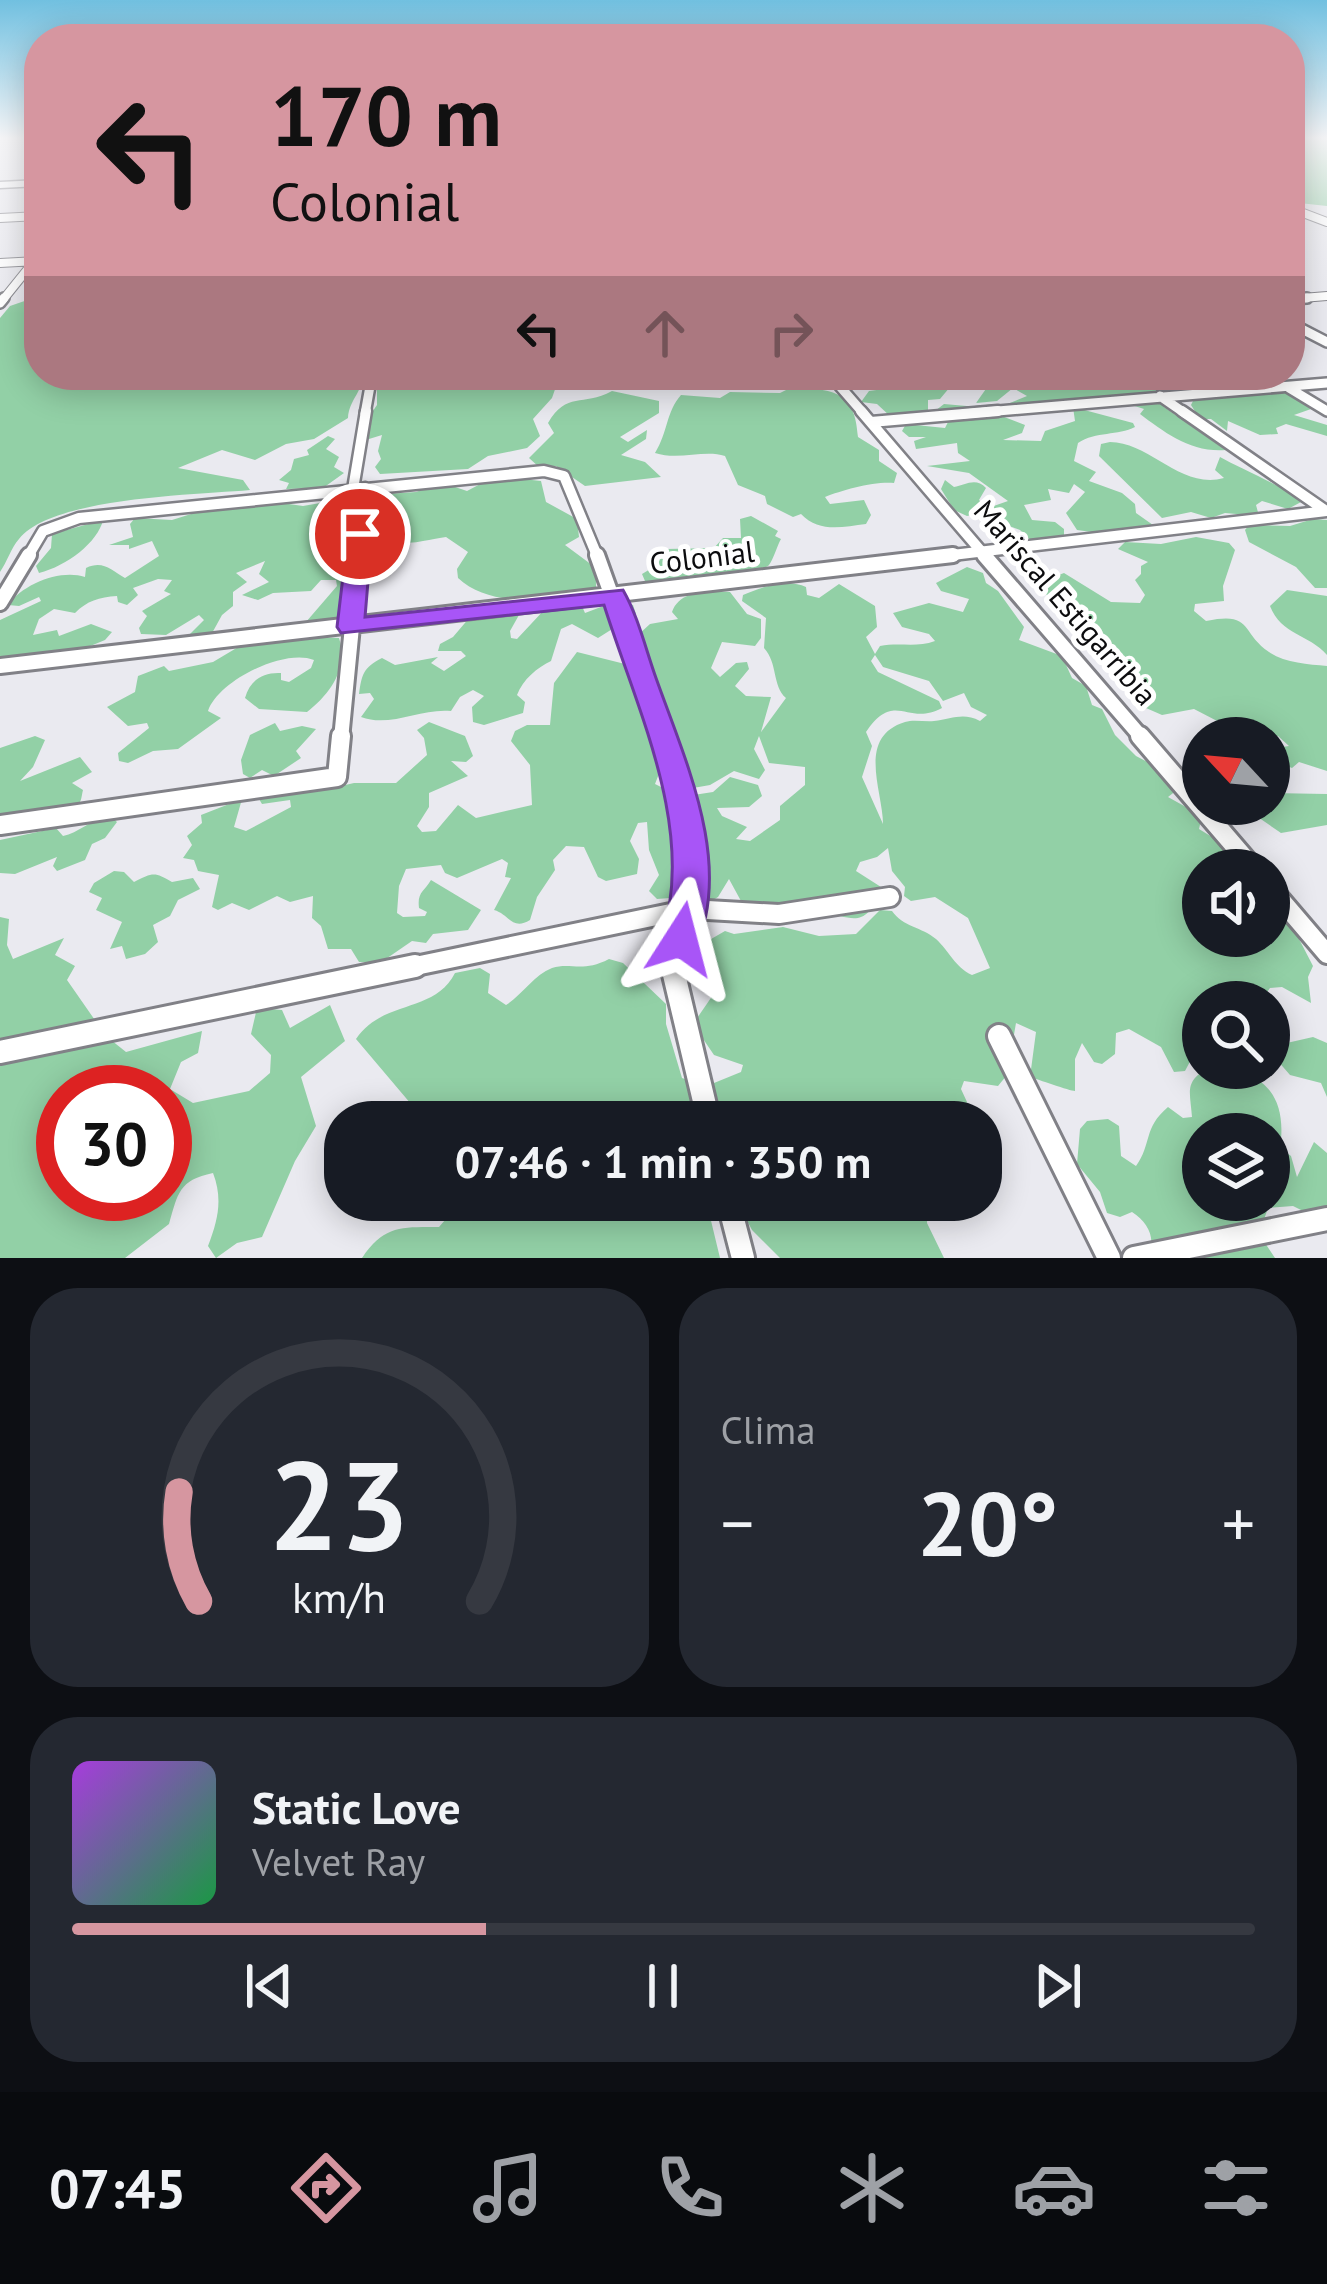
<!DOCTYPE html>
<html lang="es">
<head>
<meta charset="utf-8">
<style>
	:root { --surface:#171b24; --page:#242831; --text:#f1f3f6; --muted:#9ea1a6; --line:#363941; --accent:#d696a0 }
	body { margin:0; font-family:"PT Sans",sans-serif; background:var(--page); color:var(--text); height:100vh; display:flex; flex-direction:column; font-size:45px; white-space:nowrap }
	* { box-sizing:border-box; margin:0 }
	p { font-size:39px; color:var(--muted) }
	.icon { flex:none; width:66px; height:66px; fill:none; stroke:currentColor; stroke-width:2; stroke-linecap:round; stroke-linejoin:round }
	.map { position:relative; height:1258px; overflow:hidden }
	.drawer { display:flex; flex-direction:column; gap:30px; padding:30px; background:#0d0f14; flex:1 }
	.drawer>* { flex:none }
	.guide { position:absolute; left:24px; top:24px; width:1281px; height:366px; border-radius:48px; box-shadow:0 6px 30px #0003; background:#d696a0; color:#111; overflow:hidden }
	.needle { width:78px; rotate:296deg }
	.controls { position:absolute; left:1182px; top:717px; display:grid; gap:24px }
	.controls a { display:grid; place-items:center; width:108px; height:108px; border-radius:50%; background:var(--surface); box-shadow:0 6px 30px #0003; font-size:60px }
	.speed { position:absolute; left:36px; top:1065px; display:flex; gap:24px; font-size:60px; font-weight:700; text-align:center }
	.speed>* { display:grid; place-content:center; width:156px; height:156px; border-radius:50%; background:var(--surface); box-shadow:0 6px 30px #0003; line-height:1 }
	.speed .limit { border:18px solid #d22; background:#fff; color:#111 }
	.pin { position:absolute; display:grid; place-items:center; width:102px; height:102px; color:#fff; margin:-51px; border:6px solid #fff; border-radius:50%; box-shadow:0 3px 12px #0007 }
	.me { position:absolute; width:132px; margin:-66px; rotate:9deg; stroke-linejoin:round; filter:drop-shadow(0 0 9px #0008) }
	.turn { display:flex; align-items:center; gap:42px; height:252px; padding:0 48px; font-size:54px }
	.turn .icon { width:156px; height:156px; stroke-width:2.5 }
	.turn b { display:block; font-size:84px; line-height:102px }
	.lanes { display:flex; align-items:center; height:114px; padding:0 48px; background:#0003; justify-content:center; gap:60px; direction:ltr }
	.lanes .off { opacity:.35 }
	.big { font-size:90px; font-weight:800; line-height:1.1 }
	.drawer .widget { flex:1; display:flex; flex-direction:column; justify-content:center; gap:18px; min-width:0; padding:0 42px; border-radius:48px; background:var(--page) }
	.drawer .dial { align-items:center; gap:0 }
	.dial svg { height:312px; overflow:visible; fill:none; stroke:var(--line); stroke-width:7; stroke-linecap:round; text-anchor:middle }
	.dial text { fill:var(--text); stroke:none }
	.song { display:flex; align-items:center; gap:36px }
	.cover { width:144px; height:144px; border-radius:18px; background:linear-gradient(135deg,hsl(280 70% 55%),hsl(140 70% 35%)) }
	.played { height:12px; border-radius:6px; background:linear-gradient(90deg,var(--accent) 35%,var(--line) 35%) }
	.keys { display:flex; justify-content:space-around; direction:ltr }
	.heat { display:flex; justify-content:space-between; align-items:center; font-size:66px; direction:ltr }
	.drawer .tiles { flex:1; display:grid; gap:30px; grid-template-columns:1fr 1fr }
	.widget:last-child { grid-column:span 2 }
	.trip { position:absolute; left:324px; top:1101px; width:678px; height:120px; border-radius:48px; background:var(--surface); box-shadow:0 6px 30px #0003; font-weight:800; line-height:120px; text-align:center }
	.dock { display:flex; height:192px; justify-content:space-around; align-items:center; background:#090b0e; color:var(--muted) }
	.dock .icon { width:84px; height:84px }
	.dock .selected { color:var(--accent) }
	.dock b { font-size:54px; color:var(--text) }
	.map>svg:first-child { display:block }
	.green { fill:#92d0a6; fill-rule:evenodd }
	.lines { fill:none; stroke-linecap:round; stroke-linejoin:round }
	.street-far6-casing { stroke:#818187; stroke-width:9 }
	.street-far5-casing { stroke:#818187; stroke-width:10 }
	.street-far4-casing { stroke:#818187; stroke-width:14 }
	.street-far3-casing { stroke:#818187; stroke-width:15 }
	.street-far2-casing { stroke:#818187; stroke-width:20 }
	.street-far1-casing { stroke:#818187; stroke-width:24 }
	.street-casing { stroke:#818187; stroke-width:28 }
	.street-far6 { stroke:#fff; stroke-width:6 }
	.street-far5 { stroke:#fff; stroke-width:8 }
	.street-far4 { stroke:#fff; stroke-width:9 }
	.street-far3 { stroke:#fff; stroke-width:10 }
	.street-far2 { stroke:#fff; stroke-width:14 }
	.street-far1 { stroke:#fff; stroke-width:18 }
	.street { stroke:#fff; stroke-width:22 }
	.route { fill:#a855f7; stroke:#6d37a1; stroke-width:3 }
	.labels { text-anchor:middle; stroke-width:10; stroke-linejoin:round; paint-order:stroke }
	.street-label { font-size:30px; fill:#0c0c0e; stroke:#fff }
</style>
</head>
<body>
<div class="map">
<svg width="1327" height="1258" viewBox="0 0 1327 1258">
	<rect width="100%" height="100%" fill="#eaeaf0"/>
	<path class="green" d="M1290,138H1327V206L1290,202V195L1304,197L1290,185Z
		M39,296V375H363C362,393 349,400 348,418L314,439L286,444L255,460L222,450L178,468L243,480L250,490C196,495 52,497 19,539C11,548 7,562 0,572V318L10,306Z
		M386,375H560L552,398L533,419L540,436L527,448L488,456L468,469L380,474L375,467L381,459L378,451L382,435L369,439L357,434L377,405V388L385,383Z
		M907,375H947L950,387L940,399L928,400V412L891,417L877,404L861,402L869,391L907,386Z
		M955,375H1232L1244,384L1179,397L1180,402L1163,401L1164,407L1226,450C1191,453 1164,432 1140,414L1144,409C1095,392 1050,402 1000,407L1027,396L1013,388L997,401L976,403L988,386L967,390L965,380Z
		M792,387C834,390 855,390 858,437L879,450V461L897,473L894,483C875,481 842,490 825,497L830,504L864,500L871,515L866,524C842,527 819,533 801,514L793,517L767,504L765,496L738,485L725,456C704,449 679,461 655,453C668,432 666,412 681,395L720,398L730,392L780,393Z
		M612,391L659,401V413L620,437L628,442L647,430L646,439L621,455L645,462L661,477L585,486L556,466L539,467L529,458L554,433L548,423C567,391 582,407 612,391Z
		M1257,392L1291,393L1311,409L1294,415L1327,425V436L1286,424L1276,428L1278,434L1260,435L1228,421L1227,431L1211,419H1200L1191,405L1195,397Z
		M944,404L978,407L1025,425L1022,433L1003,440L1041,441L1045,431L1075,421L1073,407L1133,423L1135,427C1118,436 1096,431 1078,443L1074,461L1096,472L1089,481L1122,493L1135,504L1136,513L1153,525L1099,533L1077,530L1066,513L1085,492L1074,484L1069,493L1048,489L1051,500L1024,505L1032,520L1055,522L1064,529V537L1030,540L1020,530L976,514L967,516L954,510L941,489L945,480L954,487C965,485 976,477 986,488L979,500L988,508L1008,501L969,473L927,466L970,461L958,453L957,443L916,449L914,441L926,437H909L902,431L906,424L945,428L948,422L931,414Z
		M328,436L335,439L326,449L339,457L334,467L344,473L323,488L286,489L289,483L279,480L291,470L294,459L309,455L307,450Z
		M1110,442C1150,442 1181,490 1224,478L1215,470L1220,457C1239,468 1290,489 1301,502L1288,509L1262,501L1256,505L1259,516L1225,513L1211,518L1191,512L1162,518L1099,456L1101,444Z
		M514,478L541,481L546,502L577,519L579,537L565,545L596,568V589C555,600 492,610 458,578L457,569L468,552L446,537C411,542 406,550 373,529L386,494L416,492L443,483L467,491L488,480Z
		M275,502L303,506L326,502L334,510H342L346,528L353,533L350,546L355,558L344,619L306,622L337,586L336,580H321L311,591L273,593L258,600L242,595L269,582L259,574L265,561L236,573L247,582L233,592V606L222,615L211,635L187,637L204,620L199,615L166,635L141,634L139,628L147,616L142,611L171,594L164,591L172,580L158,579L133,588L138,595L127,605L118,602L117,596C99,597 87,601 75,613L54,609L39,619L33,635L57,630L59,636L91,624L112,632L105,640L32,670L20,671L19,658L0,659V620L41,601L39,597L19,606L8,605C23,584 60,569 85,577L86,568C103,560 111,570 125,578L159,556L152,541L129,549V545H109L133,537L130,524L135,518L172,520L207,509Z
		M751,516L778,531L775,536L781,539C777,546 774,558 769,565C761,575 659,585 645,581L642,574L657,565L666,549L714,548L723,538H741L740,519Z
		M1313,519L1327,520V588H1315L1296,567L1249,542L1245,530L1249,525L1290,526Z
		M103,520C98,542 67,566 39,573L36,566L51,548L52,534Z
		M1196,537L1229,543L1235,550L1223,586L1224,601L1195,604L1194,611L1206,621C1253,611 1240,632 1269,652C1285,663 1308,664 1327,666V771L1299,762L1292,768L1275,761L1269,749L1289,746L1278,736L1248,737L1194,709L1162,715L1146,708L1138,694L1141,683L1119,676L1106,661L1105,644L1086,634L1042,590L1040,582L1064,573L1111,602L1140,603L1145,595L1135,580L1141,574V566L1148,562L1118,549L1125,542L1161,544Z
		M967,567L983,573L986,583L998,591L1024,627L1019,640L1062,656L1072,678L1086,686L1092,705L1102,709L1115,735L1136,756L1159,768L1177,790L1168,797L1202,816L1199,829L1225,845L1242,870H1203V936H1269V903L1285,912L1313,966L1308,977L1311,1003L1282,987L1270,988L1260,1002H1203V1051L1194,1054L1185,1071L1174,1072L1161,1047L1129,1029L1116,1033L1115,1054L1102,1064L1094,1062L1082,1043L1075,1059V1091C1070,1091 1037,1079 1030,1077L1036,1032L1016,1023L1007,1075L998,1086L964,1081L961,1089L967,1102L955,1122H727L714,1109L705,1122H404L411,1104L356,1039C383,999 434,1014 455,973L480,968L490,974L488,993L506,1005C523,994 534,975 552,968C571,962 582,973 609,959L623,963L666,1004V1024L682,1078L714,1089V1083L741,1072L743,1065L714,1055L693,1024L715,992L695,981L690,966L699,946L725,931L734,934L783,927L819,936L856,934L880,910L892,911C903,927 922,927 936,939C949,951 955,967 972,975L990,968L968,918L935,897L911,901L904,896L905,887L892,871L888,848L877,857L860,862L856,871L881,887C867,930 853,918 823,912C800,908 771,912 747,912L729,879L718,897L706,904C697,877 706,848 698,820L690,815L687,796L713,792L730,777L758,785L762,796L749,807L717,808L722,816L747,827L736,839L750,841L780,820V806L805,785V767L769,763L759,736L754,749L765,770L759,779L734,771L710,785L682,790L670,784L662,762L676,740L673,732L661,725L652,727L648,718L654,694L634,665L643,648L639,634L650,624L678,619L672,612C680,589 710,591 730,592L747,614L761,619V638L755,646L722,642L711,668L720,677L736,663L747,662L749,669L735,686L746,696L771,697L761,732L786,698C772,686 778,663 764,648L766,618L742,601L743,595C762,587 787,578 806,587L807,595L819,598L839,584L875,606L877,627L866,637L875,654L880,646C899,642 916,648 935,641L929,634L902,627L893,613L929,603L963,612L969,599L941,591L936,583ZM875,655L883,667L929,681L943,701L964,693L971,707L987,715L980,721C963,712 952,719 934,721C924,722 914,719 905,722C856,737 883,791 883,824L862,777L872,746L866,732C895,689 907,727 942,708L939,701L878,672L871,661Z
		M1287,590L1327,596V655C1309,634 1281,635 1270,606Z
		M622,599L633,605L636,614L598,638L572,624L561,629L551,661C537,668 523,679 517,695L525,702L523,713L484,725L473,722L472,707L484,696L473,690L460,697L451,711C421,708 390,728 361,717L374,699L370,693L359,694C362,674 363,668 382,658L395,665L438,657L431,663L444,671L466,656L461,651H438L440,644L453,637L470,617L514,611L519,615L510,631L511,638L517,639L545,609L581,604L585,613Z
		M319,637L339,638C349,668 330,694 307,712L259,709L245,698C250,680 263,672 281,673V680L289,682L311,668L314,660C284,648 218,681 208,711L221,718L178,749L153,751L128,763L119,761L118,753L149,728L147,723L128,726L107,707L135,692L138,676L164,666L169,671L213,662L250,640L265,644Z
		M577,652L629,665L645,706L644,720L656,742L660,771L655,784L663,788L667,801L674,806L672,830L684,839L680,886L670,898L657,899L649,891L659,875L649,850L647,822L638,823L630,841L639,859L637,874L606,881L598,877L584,847L566,846L553,860L555,870L537,897L530,920C512,931 509,914 494,910L511,878L505,877L508,863L502,859L457,878L445,873L441,865L406,869L399,886L397,913L403,917L425,916L427,912L419,908C417,892 424,892 431,880L481,910L468,930L433,934L426,943L412,941L380,963L359,962L351,949H328L321,926L312,918L313,896L290,902L277,896L249,910L232,903L218,910L212,907L219,875L198,871L194,860L183,858L192,845L187,836L202,823L201,815L242,799L234,827L246,831L291,807L290,800L262,804L259,799L267,791L309,783L315,792L354,783H396L427,755L424,738L417,730L429,722L465,736L473,756L466,762L451,761L468,776L429,793V807L417,826L422,832L436,831L458,805L476,818L532,805L530,765L511,741L515,731L527,725H550L554,683Z
		M275,723L280,731L302,726L316,729L296,751L301,758L274,776L262,770L250,778L243,774L241,760L250,735Z
		M35,736L45,740L33,767L20,781L80,757L92,772L72,783L83,790C81,798 82,803 74,808C64,814 11,816 0,814V748Z
		M1269,793L1327,794V825L1281,833L1239,804H1269Z
		M109,815L117,822L105,838L92,844L85,860L57,871L53,866L57,857L15,874L0,873V840L56,828L63,836C78,833 91,820 109,815Z
		M114,871L124,872L134,882C153,872 155,872 172,882L193,878L200,889L178,900L170,916L153,925L158,942L145,954L126,959L122,946L110,949L122,922L96,910L102,898L89,892L94,883Z
		M0,917L9,919L7,945L13,959L64,938L55,955L75,966L67,980L106,1036L126,1052L202,1031L198,1053L181,1062L170,1089L193,1103L249,1091L270,1073L271,1055L251,1034L257,1008L282,1010L290,1028L330,1005L345,1041L301,1077L316,1126L295,1161L262,1237L237,1243L216,1258L208,1246C218,1220 223,1199 213,1173C179,1180 178,1193 169,1224L125,1258H0ZM63,1092H165V1194H63Z
		M1313,1037L1327,1043V1097L1321,1083L1290,1075L1277,1060L1278,1045Z
		M1209,1068C1262,1068 1288,1094 1280,1148L1291,1156L1297,1177L1314,1142L1327,1153V1223L1293,1206L1268,1208L1259,1234L1275,1258H1147C1157,1240 1149,1223 1132,1212L1120,1217L1107,1213L1100,1192L1077,1164L1080,1129L1087,1121L1108,1119L1119,1126L1121,1156L1136,1166C1152,1144 1143,1128 1168,1107L1183,1118L1192,1117C1190,1091 1184,1081 1209,1068ZM1203,1134H1269V1200H1203Z
		M454,1200H706L720,1258H362C384,1225 402,1227 439,1227L452,1212Z
		M736,1200H928L927,1223L944,1258H780L752,1230Z"/>
	<g class="lines">
		<g class="street-far6-casing">
			<path id="street-far6" d="M0,185L39,183
				M1290,208L1298,211"/>
		</g>
		<g class="street-far5-casing">
			<path id="street-far5" d="M1290,208L1327,222
				M0,218L39,216
				M0,263L37,261
				M1290,299L1327,296
				M2,301L39,255"/>
		</g>
		<g class="street-far4-casing">
			<path id="street-far4" d="M1290,299L1307,298
				M0,303L4,298
				M1290,323L1327,342
				M830,375L864,414
				M1289,388L1327,411
				M1160,396L1186,414
				M365,414L372,375
				M963,414L1327,383"/>
		</g>
		<g class="street-far3-casing">
			<path id="street-far3" d="M861,411L987,558
				M1182,411L1326,511
				M871,422L998,411
				M353,489L366,411
				M27,558L43,531L79,518L544,471L564,476L598,558
				M358,558L365,488
				M927,558L1327,511"/>
		</g>
		<g class="street-far2-casing">
			<path id="street-far2" d="M597,555L663,739
				M984,555L1143,739
				M0,603L29,555
				M0,666L953,555
				M341,739L359,555"/>
		</g>
		<g class="street-far1-casing">
			<path id="street-far1" d="M662,736C680,790 694,848 690,905C688,926 677,949 671,969
				M1140,736L1255,870
				M0,825L337,777L341,736
				M1269,886L1327,954
				M401,969L690,909L779,914L890,897"/>
		</g>
		<g class="street-casing">
			<path id="street" d="M672,966L709,1122
				M999,1036L1109,1258
				M0,1052L415,966
				M728,1200L743,1258
				M1134,1258L1327,1219"/>
		</g>
		<use href="#street-far6" class="street-far6"/>
		<use href="#street-far5" class="street-far5"/>
		<use href="#street-far4" class="street-far4"/>
		<use href="#street-far3" class="street-far3"/>
		<use href="#street-far2" class="street-far2"/>
		<use href="#street-far1" class="street-far1"/>
		<use href="#street" class="street"/>
	</g>
	<linearGradient id="sky" x2="0" y2="1"><stop stop-color="#71c0e0"/><stop offset="0.44" stop-color="#f6f6f8"/><stop offset="1" stop-color="#f6f6f8" stop-opacity="0"/></linearGradient>
	<rect width="1327" height="314" fill="url(#sky)"/>
	<path class="route" d="M360,527L372,534L365,617L623,590C638,616 646,650 656,678C685,760 735,866 694,951L681,956L667,951L661,939C698,832 636,707 604,605L341,633L337,627L348,534Z"/>
	<g class="labels">
		<g class="street-label">
			<text transform="translate(702 558) rotate(-7)" y="10">Colonial</text>
			<text transform="translate(1065 603) rotate(49)" y="10">Mariscal Estigarribia</text>
		</g>
	</g>
</svg>
<div class="controls">
<a><svg class="needle" viewBox="-14 -14 28 28"><path d="M0-13l5 13h-10z" fill="#e53935"/><path d="M0 13l5-13h-10z" fill="#9ea1a6"/></svg></a>
<a><svg class="icon" aria-label="sound" viewBox="0 0 24 24"><path d="M4 9h4l5-4v14l-5-4H4zM17 9q2 3 0 6"/></svg></a>
<a><svg class="icon" aria-label="search" viewBox="0 0 24 24"><circle cx="10" cy="10" r="6"/><path d="M15 15l6 6"/></svg></a>
<a><svg class="icon" aria-label="layers" viewBox="0 0 24 24"><path d="M12 4l9 5-9 5-9-5zM3 14l9 5 9-5"/></svg></a>
</div>
<div class="speed"><div class="limit">30</div></div>
<div class="pin" style="left:360px;top:534px;background:#d93025"><svg class="icon" aria-label="arrive" viewBox="0 0 24 24"><path d="M6 21V4h12l-3 4 3 4H6"/></svg></div>
<svg class="me" style="left:681px;top:939px" viewBox="-20 -20 40 40"><path d="M0-17L14 15 0 8-14 15z" fill="#a855f7" stroke="#fff" stroke-width="4"/></svg>
<div class="trip">07:46 · 1 min · 350 m</div>
<div class="guide">
<div class="turn"><svg class="icon" aria-label="left" viewBox="0 0 24 24"><path d="M17 20v-9H6M10 6l-5 5 5 5"/></svg><div><b>170 m</b>Colonial</div></div>
<div class="lanes"><svg class="icon" aria-label="left" viewBox="0 0 24 24"><path d="M17 20v-9H6M10 6l-5 5 5 5"/></svg><svg class="icon off" aria-label="ahead" viewBox="0 0 24 24"><path d="M12 20V5M6 11l6-6 6 6"/></svg><svg class="icon off" aria-label="right" viewBox="0 0 24 24"><path d="M7 20v-9h11M14 6l5 5-5 5"/></svg></div>
</div>
</div>
<section class="drawer">
<div class="tiles">
<div class="widget dial"><svg viewBox="0 0 100 80">
<path d="M14 69A42 42 0 1 1 86 69"/>
<path d="M14 69A42 42 0 0 1 9 41" stroke="#d696a0"/>
<text x="50" y="56" font-size="32" font-weight="700">23</text>
<text x="50" y="72" font-size="11">km/h</text>
</svg></div>
<div class="widget"><p>Clima</p>
<div class="heat"><a>−</a><b class="big">20°</b><a>+</a></div>
</div>
<div class="widget">
<div class="song"><i class="cover"></i><div><b>Static Love</b><p>Velvet Ray</p></div></div>
<div class="played"></div>
<div class="keys"><svg class="icon" aria-label="previous" viewBox="0 0 24 24"><path d="M18 5L8 12l10 7zM5 5v14"/></svg><svg class="icon" aria-label="pause" viewBox="0 0 24 24"><path d="M8 5v14M16 5v14"/></svg><svg class="icon" aria-label="next" viewBox="0 0 24 24"><path d="M6 5l10 7-10 7zM19 5v14"/></svg></div>
</div>
</div>
</section>
<nav class="dock">
<b>07:45</b>
<svg class="icon selected" aria-label="directions" viewBox="0 0 24 24"><path d="M12 3l9 9-9 9-9-9zM9 14v-3h6M13 9l2 2-2 2"/></svg>
<svg class="icon" aria-label="music" viewBox="0 0 24 24"><path d="M9 18V5l10-2v13"/><circle cx="6" cy="18" r="3"/><circle cx="16" cy="16" r="3"/></svg>
<svg class="icon" aria-label="phone" viewBox="0 0 24 24"><path d="M5 4h4l2 5-3 2q2 4 5 5l2-3 5 2v4C11 20 4 13 5 4z"/></svg>
<svg class="icon" aria-label="climate" viewBox="0 0 24 24"><path d="M12 3v18M4 7l16 10M4 17L20 7"/></svg>
<svg class="icon" aria-label="car" viewBox="0 0 24 24"><path d="M5 17H2v-5l4-1 3-4h7l3 4 3 1v5h-3M9 17h6M6 11h13"/><circle cx="7" cy="17" r="2"/><circle cx="17" cy="17" r="2"/></svg>
<svg class="icon" aria-label="filters" viewBox="0 0 24 24"><path d="M4 7h16M4 17h16"/><circle cx="9" cy="7" r="2"/><circle cx="15" cy="17" r="2"/></svg>
</nav>
</body>
</html>
